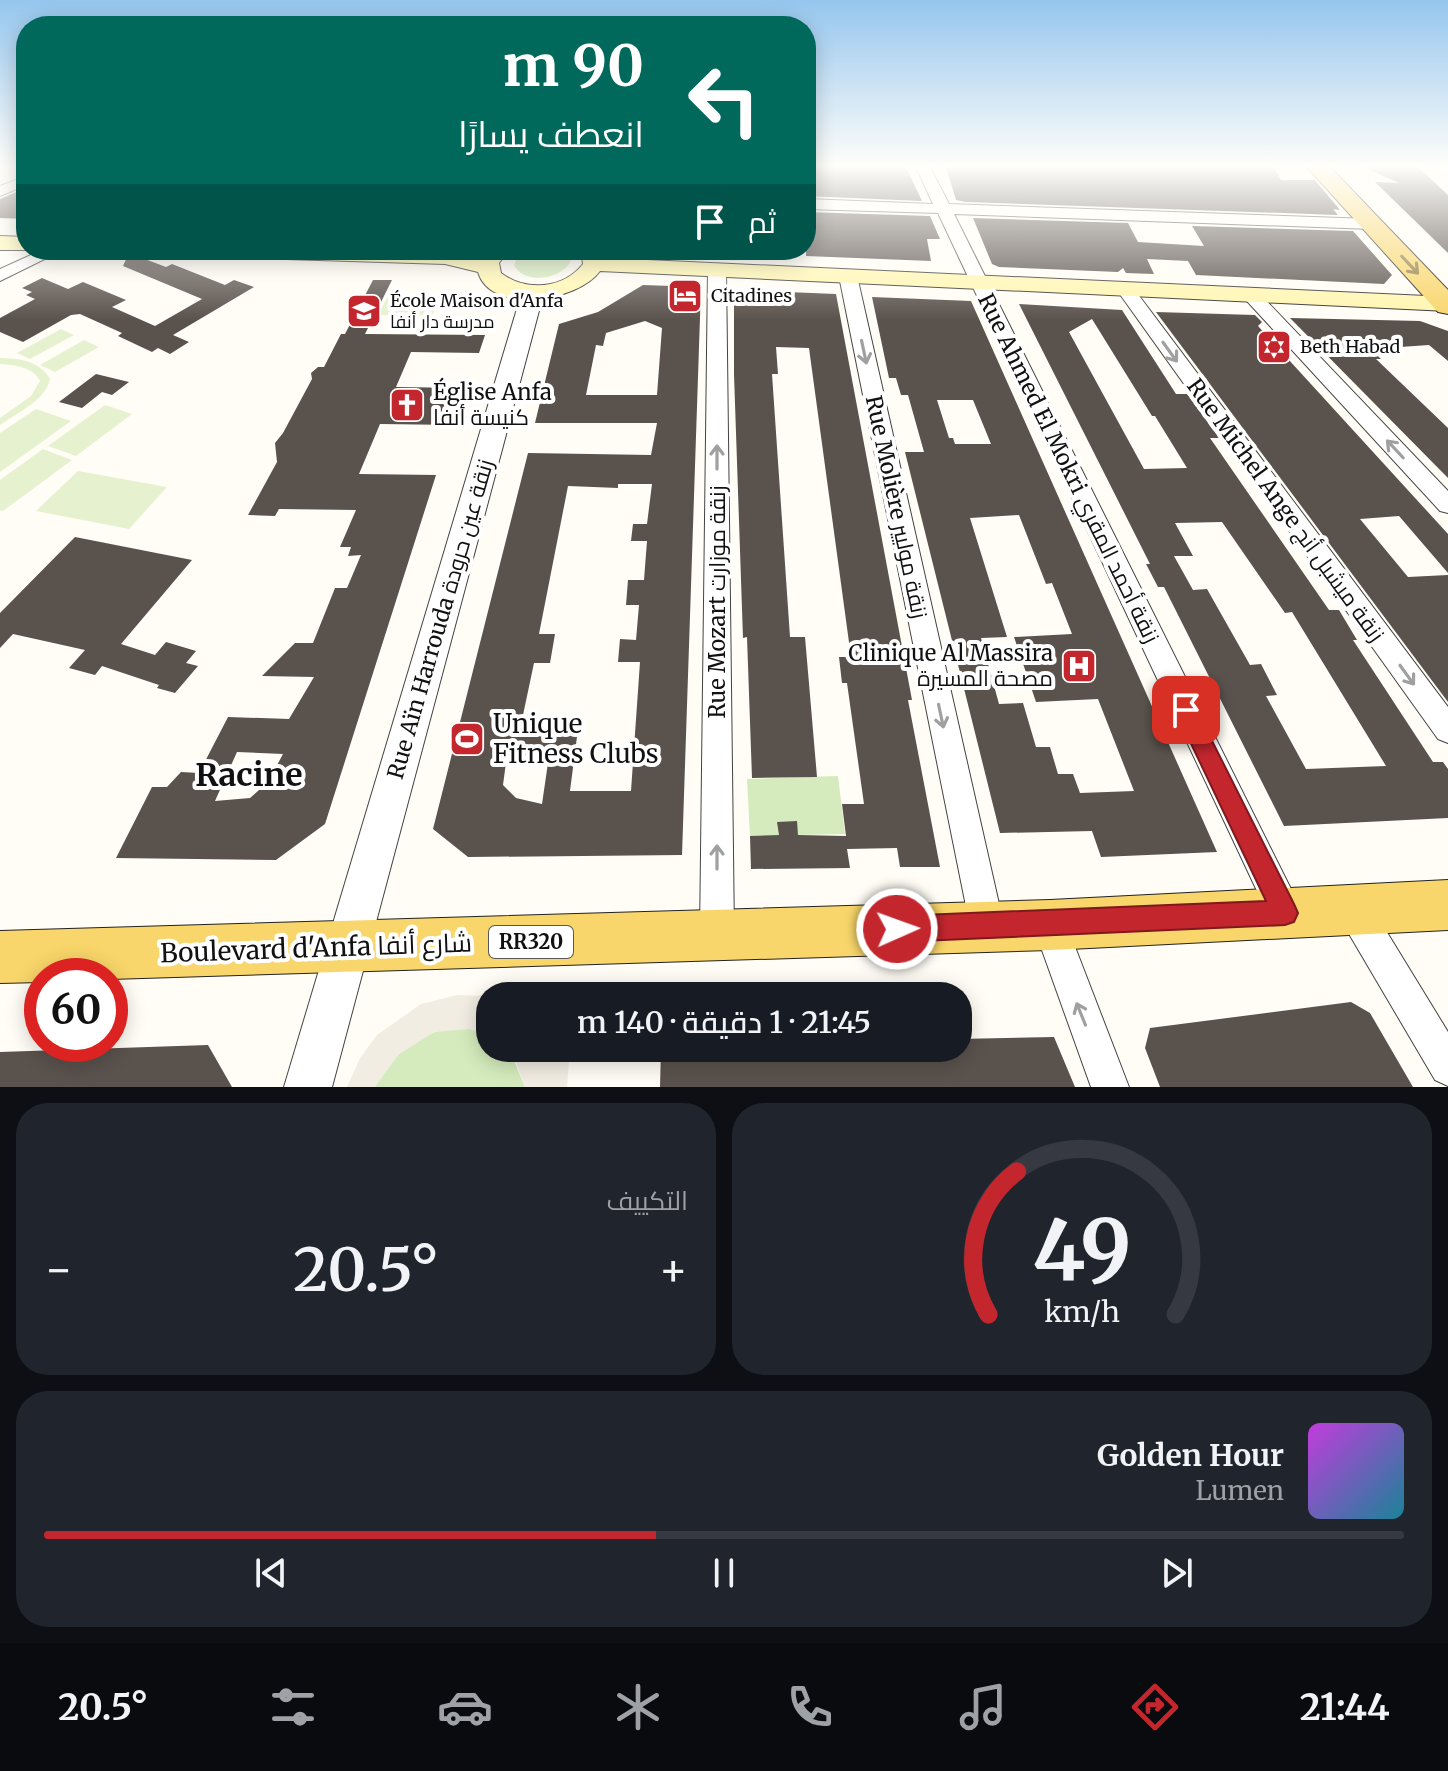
<!DOCTYPE html>
<html lang="ar">
<head>
<meta charset="utf-8">
<style>
	:root { --surface:#171b24; --page:#20242c; --text:#f1f3f6; --muted:#9ea1a6; --line:#363941; --accent:#c4262e }
	body { margin:0; font-family:Merriweather,Cairo,serif; background:var(--page); color:var(--text); direction:rtl; height:100vh; display:flex; flex-direction:column; font-size:30px; white-space:nowrap }
	* { box-sizing:border-box; margin:0 }
	p { font-size:26px; color:var(--muted) }
	.icon { flex:none; width:44px; height:44px; fill:none; stroke:currentColor; stroke-width:2; stroke-linecap:round; stroke-linejoin:round }
	.map { position:relative; height:1087px; overflow:hidden; direction:ltr }
	.drawer { display:flex; flex-direction:column; gap:16px; padding:16px; background:#0d0f14; flex:1 }
	.drawer>* { flex:none }
	.hud { position:absolute; left:16px; top:16px; width:800px; height:244px; border-radius:32px; box-shadow:0 4px 20px #0003; direction:rtl; background:#00695c; color:#fff; overflow:hidden }
	.speed { position:absolute; left:24px; top:958px; display:flex; gap:16px; font-size:40px; font-weight:700; text-align:center }
	.speed>* { display:grid; place-content:center; width:104px; height:104px; border-radius:50%; background:var(--surface); box-shadow:0 4px 20px #0003; line-height:1 }
	.speed .limit { border:12px solid #d22; background:#fff; color:#111 }
	.pin { position:absolute; display:grid; place-items:center; width:68px; height:68px; color:#fff; margin:-34px; border-radius:16px; box-shadow:0 4px 12px #0006 }
	.me { position:absolute; width:88px; margin:-44px; rotate:88deg; stroke-linejoin:round; filter:drop-shadow(0 0 6px #0008) }
	.turn { display:flex; align-items:center; gap:28px; height:168px; padding:0 40px; font-size:36px }
	.turn .icon { width:104px; height:104px; stroke-width:2.5 }
	.turn b { display:block; font-size:56px; line-height:68px }
	.then { display:flex; align-items:center; height:76px; padding:0 40px; background:#0003; gap:16px; font-size:30px }
	.big { font-size:60px; font-weight:600; line-height:1.1 }
	.drawer .tile { flex:1; display:flex; flex-direction:column; justify-content:center; gap:12px; min-width:0; padding:0 28px; border-radius:32px; background:var(--page) }
	.drawer .dial { align-items:center; gap:0 }
	.dial svg { height:208px; overflow:visible; fill:none; stroke:var(--line); stroke-width:7; stroke-linecap:round; text-anchor:middle }
	.dial text { fill:var(--text); stroke:none }
	.song { display:flex; align-items:center; gap:24px }
	.cover { width:96px; height:96px; border-radius:12px; background:linear-gradient(135deg,hsl(290 70% 55%),hsl(190 70% 35%)) }
	.played { height:8px; border-radius:4px; background:linear-gradient(90deg,var(--accent) 45%,var(--line) 45%) }
	.keys { display:flex; justify-content:space-around; direction:ltr }
	.heat { display:flex; justify-content:space-between; align-items:center; font-size:44px; direction:ltr }
	.drawer .tiles { flex:1; display:grid; gap:16px; grid-template-columns:1fr 1fr }
	.tile:last-child { grid-column:span 2 }
	.trip { position:absolute; left:476px; top:982px; width:496px; height:80px; border-radius:32px; background:var(--surface); box-shadow:0 4px 20px #0003; font-weight:600; line-height:80px; text-align:center; direction:rtl }
	.menu { display:flex; height:128px; justify-content:space-around; align-items:center; background:#090b0e; color:var(--muted) }
	.menu .icon { width:56px; height:56px }
	.menu .on { color:var(--accent) }
	.menu b { font-size:36px; color:var(--text) }
	.map>svg:first-child { display:block }
	.green { fill:#d5ebbd }
	.pitch { fill:#e6f2cf }
	.plaza { fill:#f1ede2 }
	.building { fill:#5a524d; fill-rule:evenodd }
	.lines { fill:none; stroke-linecap:round; stroke-linejoin:round }
	.minor-casing { stroke:#444; stroke-width:2 }
	.tertiary-casing { stroke:#444; stroke-width:2 }
	.secondary-casing { stroke:#333; stroke-width:2 }
	.primary-casing { stroke:#222; stroke-width:2 }
	.minor { fill:#fff; fill-rule:evenodd }
	.tertiary { fill:#fff; fill-rule:evenodd }
	.secondary { fill:#fff6b0; fill-rule:evenodd }
	.primary { fill:#f9d66b; fill-rule:evenodd }
	.oneway { stroke:#917d42 }
	.oneway2 { stroke:#a0a0a0 }
	.route { fill:#c4262e; stroke:#7f191e; stroke-width:2 }
	.labels { text-anchor:middle; stroke-width:8; stroke-linejoin:round; paint-order:stroke }
	.far-poi-label { font-size:18px; fill:#111; stroke:#fff; text-anchor:start }
	.shield { fill:#fff; stroke:#585858; stroke-width:2 }
	.shield-label { font-size:20px; font-weight:bold; fill:#111 }
	.poi-label { font-size:22px; fill:#111; stroke:#fff; text-anchor:start }
	.street-label { font-size:22px; fill:#111; stroke:#fff }
	.near-poi-label { font-size:26px; fill:#111; stroke:#fff; text-anchor:start }
	.near-street-label { font-size:26px; fill:#111; stroke:#fff }
	.near-quarter-label { font-size:32px; font-weight:bold; fill:#111; stroke:#fff }
</style>
</head>
<body>
<div class="map">
<svg width="1448" height="1087" viewBox="0 0 1448 1087">
	<rect width="100%" height="100%" fill="#fffdf5"/>
	<path class="green" d="M529,250H563L571,261C561,280 524,285 514,265L518,256Z
		M838,776L845,834L798,835L796,822H778L779,835L750,836L747,779Z
		M445,1029H470L490,1035V1048H506L510,1051L525,1087H375C389,1058 414,1037 445,1029Z"/>
	<path class="pitch" d="M388,296L441,297L432,316L378,315Z
		M61,329L74,335L30,359L17,353Z
		M84,340L99,347L55,372L40,365Z
		M0,358C19,358 40,361 50,379C46,400 17,413 0,425V418L31,396L40,381C33,367 15,365 0,364Z
		M105,405L132,414L76,456L48,446Z
		M36,409L71,421L0,472V433Z
		M43,449L72,460L3,511L0,510V480Z
		M78,471L167,487L129,529L36,511Z"/>
	<path class="plaza" d="M457,995L490,996V1035L470,1029L434,1032L398,1055L375,1087H347L360,1058L377,1035L421,1004Z
		M506,1048H570L567,1087H525L516,1062Z"/>
	<path class="building" d="M806,167H906L922,201L806,196Z
		M946,167H1274L1281,180H1315L1340,210L1333,209L1338,215L966,202L956,200Z
		M1363,167H1418L1448,195V253L1375,182L1399,183Z
		M26,188V219L0,218V199Z
		M806,212L930,216L940,239H927L931,261L806,256Z
		M973,218L1128,223L1138,242L1204,246L1192,226L1353,231L1392,275L1384,284L1196,275L1188,261L1147,259L1154,274L1126,273L1123,268L1118,272L999,267L992,264Z
		M129,253L166,267L172,264L225,285L234,280L254,287L173,335L189,342L170,354L158,348L152,352L118,336L122,333L80,314L71,315L23,342L0,332V318L35,299L26,295L32,292L22,288L42,278L68,289L83,282L126,300L112,307L155,326L202,299L123,266Z
		M373,280H392L365,334L485,335L479,353L411,352L396,387L466,388L454,425L380,424L359,474L436,475L325,824L276,860L116,858L152,787H167L181,772L199,773L228,717L289,719L314,677L262,676L295,643H313L335,588H347L361,555L348,556L351,547H340L356,510L279,509L275,516L248,515L277,462L275,443L283,433L312,379L311,373L318,367H324L341,334H345ZM237,752L283,754L268,782L250,798L215,801Z
		M643,285L701,287L682,855L468,857L433,829L528,453L651,455L657,423H535L559,324L598,312ZM645,321L662,328L657,395H586L596,345L603,346L606,333ZM618,484H652L647,524H633L631,541H647L644,580H628L626,605H639L636,640L620,639L618,662H640L631,791H570L578,729H569L570,722L535,721L536,715H523L534,663H550L555,634H539L568,486L618,488ZM507,755L549,756L542,804L516,798L503,785Z
		M734,290L836,294L912,700H908L940,867H900L897,848L847,849L850,868L751,869L750,836L779,835L777,822L797,821L798,835L846,836L842,804H864L847,683H842L839,657H851L809,348L776,347L778,374H772L790,637H805L817,777L752,778L747,637L743,638L734,374Z
		M872,297L971,301L1217,852L1101,857L1092,831L1000,833L905,452H924L908,395H901L896,378H889ZM937,400H973L991,444H955L953,438H949ZM1019,515L1046,584L1052,583L1072,634L1014,637L1036,702L1098,699L1134,791L1080,793L1073,774H1058L1050,747H1036L1023,703L999,704L981,638L1007,637L970,518Z
		M1019,304L1122,310L1176,394H1187L1219,438H1210L1329,610H1339L1357,640H1353L1433,762H1443L1448,769V818L1284,826L1164,587H1158L1146,564H1150ZM1092,319L1152,416H1155L1187,468L1144,469L1069,332ZM1222,522L1285,613L1292,612L1386,766L1306,769L1266,696L1277,695L1261,664L1250,665L1207,589L1193,590L1174,556H1193L1175,523Z
		M1156,312L1255,315L1262,322L1258,326L1448,534V573L1399,516L1360,519L1408,577L1448,575V702Z
		M1290,318L1420,321L1448,331V361L1429,345L1371,349L1381,359H1376L1448,428V478Z
		M96,374L129,382L112,395L102,392L82,408L59,402Z
		M75,537L192,560L121,644L155,655L166,642L196,651L186,663L198,666L175,693L157,688L159,685L102,666L95,675L69,668L85,650L13,634L0,648V613Z
		M1351,1002L1370,1013L1413,1087H1160L1145,1048L1150,1028Z
		M1054,1037L1075,1087H660L661,1048H958V1039Z
		M208,1045L232,1087H0V1052Z"/>
	<g class="lines">
		<g class="minor-casing">
			<path id="minor" d="M916,167H930L949,204L1371,219L1379,224L1371,229L954,214L1297,901L1302,913L1297,925L1285,930L1273,925L938,213L806,209V199L933,204Z
				M26,176V185L0,196V186Z
				M42,250H63L0,281V269Z
				M717,265L726,270L734,935L729,947L717,952L705,947L700,935L708,270Z
				M848,271L857,276L1004,926L999,938L987,943L975,938L970,926L839,276Z
				M1125,284L1131,285L1448,707V743L1438,739L1119,293L1116,289Z
				M1251,290L1257,291L1448,491V513L1440,511L1245,299L1242,295L1245,291Z
				M1354,893L1366,898L1448,1032V1086L1435,1080L1342,922L1337,910L1342,898Z
				M1050,908L1062,913L1129,1087H1091L1033,925L1038,913Z"/>
		</g>
		<g class="tertiary-casing">
			<path id="tertiary" d="M533,285L544,292L332,1087H284L522,292Z"/>
		</g>
		<g class="secondary-casing">
			<path id="secondary" d="M0,236L26,237L28,250H0Z
				M213,250H445L480,259L487,250H509L499,263L501,273C526,292 563,289 583,264L581,250H603L604,258L1448,297V311L600,271C578,302 490,315 478,272L445,264L224,257Z"/>
		</g>
		<g class="primary-casing">
			<path id="primary" d="M1307,167H1330L1448,290V314L1438,312Z
				M1448,880V930L1050,950L110,979V976H42V982L0,983V931L1050,900Z"/>
		</g>
		<use href="#minor" class="minor"/>
		<use href="#tertiary" class="tertiary"/>
		<use href="#secondary" class="secondary"/>
		<use href="#primary" class="primary"/>
	</g>
	<defs><path id="oneway-shaft" d="M-6 0H5M1.5-3L5.5 0L1.5 3" fill="none" stroke-width="1.6" stroke-linecap="round" stroke-linejoin="round" transform="scale(2)"/></defs>
	<use class="oneway" href="#oneway-shaft" transform="translate(1410 265) rotate(47)"/>
	<g class="oneway2">
		<use href="#oneway-shaft" transform="translate(864 352) rotate(78)"/>
		<use href="#oneway-shaft" transform="translate(1170 352) rotate(54)"/>
		<use href="#oneway-shaft" transform="translate(1395 449) rotate(-133)"/>
		<use href="#oneway-shaft" transform="translate(717 457) rotate(-90)"/>
		<use href="#oneway-shaft" transform="translate(1407 675) rotate(54)"/>
		<use href="#oneway-shaft" transform="translate(941 716) rotate(78)"/>
		<use href="#oneway-shaft" transform="translate(717 857) rotate(-90)"/>
		<use href="#oneway-shaft" transform="translate(1081 1014) rotate(-112)"/>
	</g>
	<linearGradient id="sky" x2="0" y2="1"><stop stop-color="#95c6ee"/><stop offset="0.52" stop-color="#fffefa"/><stop offset="1" stop-color="#fffefa" stop-opacity="0"/></linearGradient>
	<rect width="1448" height="320" fill="url(#sky)"/>
	<path class="route" d="M1186,700L1193,703L1294,904L1298,913L1294,922L1285,925L897,942L888,938L884,929L888,920L897,916L1266,901L1175,710L1178,703Z"/>
	<defs>
		<g id="hotel-square" transform="scale(1.8)"><rect x="-9" y="-9" width="18" height="18" rx="4" fill="#c4262e" stroke="#fff"/><path d="M-6-4.5h1.5V1H6V5H4.5V3h-9V5H-6ZM-4 0a1.8 1.8 0 1 1 3.6 0ZM.5 0V-2.5h3Q6-2.5 6 0Z" fill="#fff"/></g>
		<g id="school-square" transform="scale(1.8)"><rect x="-9" y="-9" width="18" height="18" rx="4" fill="#c4262e" stroke="#fff"/><path d="M0-5L7-2L0 1L-7-2ZM-4 1L0 2.5L4 1V4Q0 6-4 4Z" fill="#fff"/></g>
		<g id="synagogue-square" transform="scale(1.8)"><rect x="-9" y="-9" width="18" height="18" rx="4" fill="#c4262e" stroke="#fff"/><path d="M0-6.5L5.6 3.2H-5.6ZM0 6.5L5.6-3.2H-5.6Z" fill="#fff"/></g>
		<g id="church-square" transform="scale(1.8)"><rect x="-9" y="-9" width="18" height="18" rx="4" fill="#c4262e" stroke="#fff"/><path d="M-1.2-6h2.4v3.5h3.3v2.4h-3.3V6h-2.4V-.1h-3.3v-2.4h3.3Z" fill="#fff"/></g>
		<g id="hospital-square" transform="scale(1.8)"><rect x="-9" y="-9" width="18" height="18" rx="4" fill="#c4262e" stroke="#fff"/><path d="M-5-5h3v3.5h4V-5h3V5h-3V1.5h-4V5h-3Z" fill="#fff"/></g>
		<g id="stadium-square" transform="scale(1.8)"><rect x="-9" y="-9" width="18" height="18" rx="4" fill="#c4262e" stroke="#fff"/><path d="M0-5a6.5 5 0 1 0 0 10a6.5 5 0 1 0 0-10ZM-3.5-1.8h7v3.6h-7Z" fill="#fff"/></g>
	</defs>
	<g fill-rule="evenodd">
		<use href="#hotel-square" x="685" y="296"/>
		<use href="#school-square" x="364" y="311"/>
		<use href="#synagogue-square" x="1274" y="347"/>
		<use href="#church-square" x="407" y="405"/>
		<use href="#hospital-square" x="1079" y="666"/>
		<use href="#stadium-square" x="467" y="739"/>
	</g>
	<g class="labels">
		<g class="far-poi-label">
			<text x="711" y="302">Citadines</text>
			<text x="390" y="307">École Maison d'Anfa<tspan x="390" dy="21">مدرسة دار أنفا</tspan></text>
			<text x="1300" y="353">Beth Habad</text>
		</g>
		<rect class="shield" x="489" y="926" width="84" height="32" rx="6"/>
		<g class="shield-label">
			<text x="531" y="949">RR320</text>
		</g>
		<g class="poi-label">
			<text x="433" y="400">Église Anfa<tspan x="433" dy="25">كنيسة أنفا</tspan></text>
			<text x="1053" y="661" text-anchor="end">Clinique Al Massira<tspan x="1053" dy="25">مصحة المسيرة</tspan></text>
		</g>
		<g class="street-label">
			<text transform="translate(1069 468) rotate(64)" y="8">Rue Ahmed El Mokri زنقة أحمد المقري</text>
			<text transform="translate(897 507) rotate(78)" y="8">Rue Molière زنقة موليير</text>
			<text transform="translate(1286 510) rotate(54)" y="8">Rue Michel Ange زنقة ميشبل أنج</text>
			<text transform="translate(717 602) rotate(-90)" y="8">Rue Mozart زنقة موزارت</text>
			<text transform="translate(440 619) rotate(-74)" y="8">Rue Aïn Harrouda زنقة عين حرودة</text>
		</g>
		<g class="near-poi-label">
			<text x="493" y="733">Unique<tspan x="493" dy="30">Fitness Clubs</tspan></text>
		</g>
		<g class="near-street-label">
			<text transform="translate(316 948) rotate(-2)" y="9">Boulevard d'Anfa شارع أنفا</text>
		</g>
		<g class="near-quarter-label">
			<text x="249" y="786">Racine</text>
		</g>
	</g>
</svg>
<div class="speed"><div class="limit">60</div></div>
<div class="pin" style="left:1186px;top:710px;background:#d93025"><svg class="icon" aria-label="arrive" viewBox="0 0 24 24"><path d="M6 21V4h12l-3 4 3 4H6"/></svg></div>
<svg class="me" style="left:897px;top:929px" viewBox="-20 -20 40 40"><circle r="17" fill="#c4262e" stroke="#fff" stroke-width="3"/><path d="M0-11L8 9 0 5-8 9z" fill="#fff"/></svg>
<div class="trip">21:45 · 1 دقيقة · 140 m</div>
<div class="hud">
<div class="turn"><svg class="icon" aria-label="left" viewBox="0 0 24 24"><path d="M17 20v-9H6M10 6l-5 5 5 5"/></svg><div><b>90 m</b>انعطف يسارًا</div></div>
<div class="then">ثم<svg class="icon" aria-label="arrive" viewBox="0 0 24 24"><path d="M6 21V4h12l-3 4 3 4H6"/></svg></div>
</div>
</div>
<section class="drawer">
<div class="tiles">
<div class="tile dial"><svg viewBox="0 0 100 80">
<path d="M14 69A42 42 0 1 1 86 69"/>
<path d="M14 69A42 42 0 0 1 25 14" stroke="#c4262e"/>
<text x="50" y="56" font-size="32" font-weight="700">49</text>
<text x="50" y="72" font-size="11">km/h</text>
</svg></div>
<div class="tile"><p>التكييف</p>
<div class="heat"><a>−</a><b class="big">20.5°</b><a>+</a></div>
</div>
<div class="tile">
<div class="song"><i class="cover"></i><div><b>Golden Hour</b><p>Lumen</p></div></div>
<div class="played"></div>
<div class="keys"><svg class="icon" aria-label="previous" viewBox="0 0 24 24"><path d="M18 5L8 12l10 7zM5 5v14"/></svg><svg class="icon" aria-label="pause" viewBox="0 0 24 24"><path d="M8 5v14M16 5v14"/></svg><svg class="icon" aria-label="next" viewBox="0 0 24 24"><path d="M6 5l10 7-10 7zM19 5v14"/></svg></div>
</div>
</div>
</section>
<nav class="menu">
<b>21:44</b>
<svg class="icon on" aria-label="directions" viewBox="0 0 24 24"><path d="M12 3l9 9-9 9-9-9zM9 14v-3h6M13 9l2 2-2 2"/></svg>
<svg class="icon" aria-label="music" viewBox="0 0 24 24"><path d="M9 18V5l10-2v13"/><circle cx="6" cy="18" r="3"/><circle cx="16" cy="16" r="3"/></svg>
<svg class="icon" aria-label="phone" viewBox="0 0 24 24"><path d="M5 4h4l2 5-3 2q2 4 5 5l2-3 5 2v4C11 20 4 13 5 4z"/></svg>
<svg class="icon" aria-label="climate" viewBox="0 0 24 24"><path d="M12 3v18M4 7l16 10M4 17L20 7"/></svg>
<svg class="icon" aria-label="car" viewBox="0 0 24 24"><path d="M5 17H2v-5l4-1 3-4h7l3 4 3 1v5h-3M9 17h6M6 11h13"/><circle cx="7" cy="17" r="2"/><circle cx="17" cy="17" r="2"/></svg>
<svg class="icon" aria-label="filters" viewBox="0 0 24 24"><path d="M4 7h16M4 17h16"/><circle cx="9" cy="7" r="2"/><circle cx="15" cy="17" r="2"/></svg>
<b>20.5°</b>
</nav>
</body>
</html>
